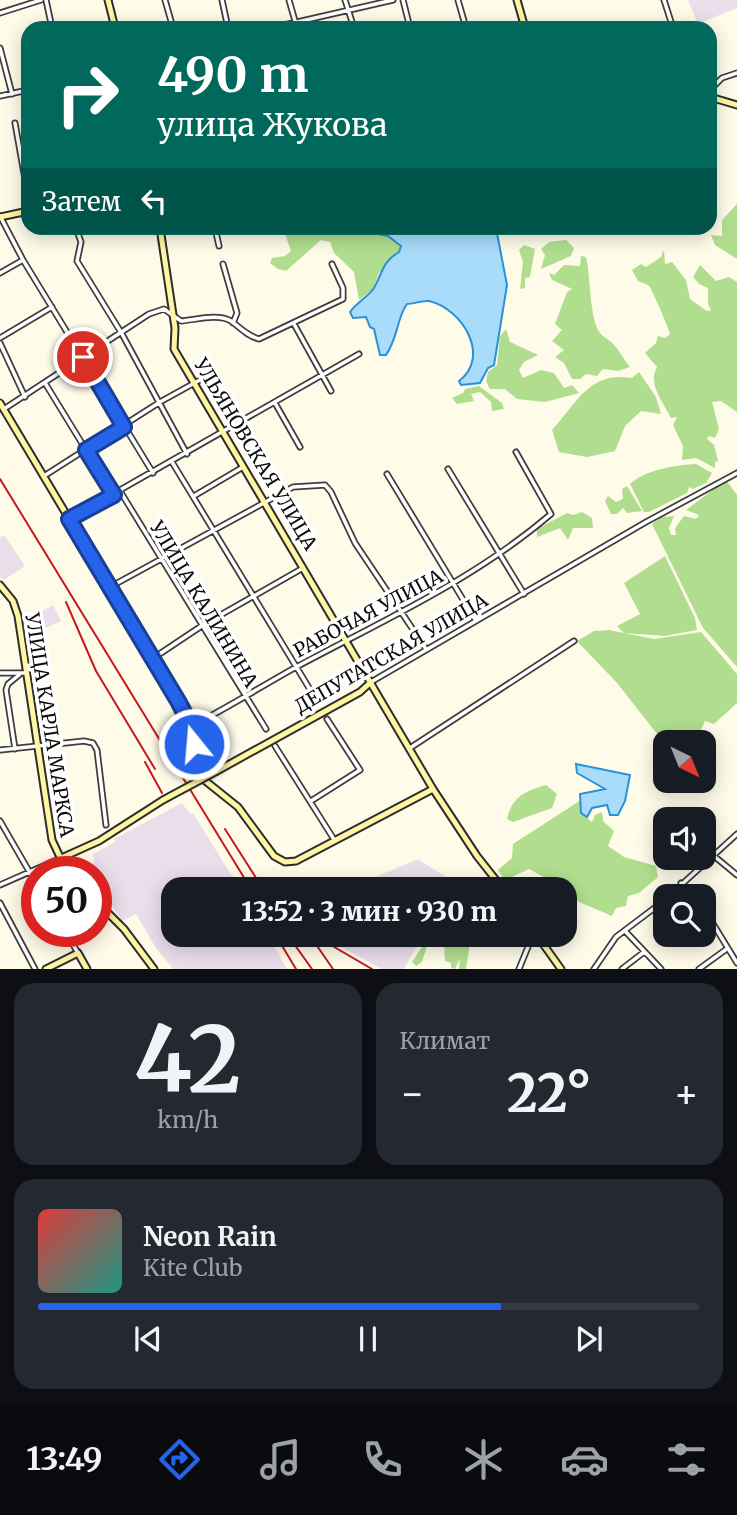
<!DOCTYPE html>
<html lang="ru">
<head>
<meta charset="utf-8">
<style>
	:root { --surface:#171b24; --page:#242831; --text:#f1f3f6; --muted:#9ea1a6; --line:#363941; --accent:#2563eb }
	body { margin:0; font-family:Merriweather,serif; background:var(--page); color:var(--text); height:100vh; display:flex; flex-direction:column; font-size:26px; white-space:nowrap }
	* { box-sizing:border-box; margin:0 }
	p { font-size:23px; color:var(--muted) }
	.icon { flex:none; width:38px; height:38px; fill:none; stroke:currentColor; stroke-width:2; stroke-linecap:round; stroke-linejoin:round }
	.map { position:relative; height:969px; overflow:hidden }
	.drawer { display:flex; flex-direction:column; gap:14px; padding:14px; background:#0d0f14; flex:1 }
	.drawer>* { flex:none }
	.hud { position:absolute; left:21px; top:21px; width:696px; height:214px; border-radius:21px; box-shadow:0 4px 18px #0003; background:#00695c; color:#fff; overflow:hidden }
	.needle { width:46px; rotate:137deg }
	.fabs { position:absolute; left:653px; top:730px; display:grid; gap:14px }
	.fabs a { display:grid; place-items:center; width:63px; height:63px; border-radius:14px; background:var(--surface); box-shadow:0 4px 18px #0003; font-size:35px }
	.speed { position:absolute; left:21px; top:856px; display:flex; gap:14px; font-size:35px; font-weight:700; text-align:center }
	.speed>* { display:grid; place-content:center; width:91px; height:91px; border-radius:50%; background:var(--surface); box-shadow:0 4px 18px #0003; line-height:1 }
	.speed .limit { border:10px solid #d22; background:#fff; color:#111 }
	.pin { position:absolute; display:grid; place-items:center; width:60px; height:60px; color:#fff; margin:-30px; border:4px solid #fff; border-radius:50%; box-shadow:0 2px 7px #0007 }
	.me { position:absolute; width:77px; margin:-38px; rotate:343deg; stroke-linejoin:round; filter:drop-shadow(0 0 5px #0008) }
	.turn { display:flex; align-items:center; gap:24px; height:147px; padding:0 21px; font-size:32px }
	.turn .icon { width:91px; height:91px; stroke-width:2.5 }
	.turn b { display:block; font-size:49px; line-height:60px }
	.then { display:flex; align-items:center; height:66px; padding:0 21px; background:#0003; gap:14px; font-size:26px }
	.big { font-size:52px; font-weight:800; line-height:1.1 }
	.drawer .widget { flex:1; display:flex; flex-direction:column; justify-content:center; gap:10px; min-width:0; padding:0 24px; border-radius:21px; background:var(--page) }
	.drawer .dial { align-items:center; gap:0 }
	.dial b { font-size:91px; line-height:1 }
	.song { display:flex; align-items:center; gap:21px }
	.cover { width:84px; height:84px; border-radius:10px; background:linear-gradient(135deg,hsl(0 70% 55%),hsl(170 70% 35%)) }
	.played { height:7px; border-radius:4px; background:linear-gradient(90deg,var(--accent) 70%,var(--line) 70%) }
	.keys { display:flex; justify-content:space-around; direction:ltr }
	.heat { display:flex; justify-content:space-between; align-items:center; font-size:38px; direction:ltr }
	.drawer .tiles { flex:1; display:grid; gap:14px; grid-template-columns:1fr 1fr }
	.widget:last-child { grid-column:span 2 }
	.trip { position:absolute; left:161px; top:877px; width:416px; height:70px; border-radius:21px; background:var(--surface); box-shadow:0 4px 18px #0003; font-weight:800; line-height:70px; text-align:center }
	.dock { display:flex; height:112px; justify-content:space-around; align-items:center; background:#090b0e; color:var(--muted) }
	.dock .icon { width:49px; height:49px }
	.dock .current { color:var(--accent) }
	.dock b { font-size:32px; color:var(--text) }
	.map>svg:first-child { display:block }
	.industrial { fill:#eadeeb }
	.forest { fill:#b1de8e }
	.water { fill:#a9dcfb; stroke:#2a91d8; stroke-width:2 }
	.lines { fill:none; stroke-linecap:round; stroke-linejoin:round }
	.street-casing { stroke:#3e3e3e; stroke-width:7 }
	.secondary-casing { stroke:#2d2d2d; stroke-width:9 }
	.street { stroke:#fff; stroke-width:3.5 }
	.secondary { stroke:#fff6a4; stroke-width:5 }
	.rail { stroke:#c6191f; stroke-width:2 }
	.secondary-bridge-casing { stroke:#2d2d2d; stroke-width:9; stroke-linecap:butt }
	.secondary-bridge { stroke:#fff6a4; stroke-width:5 }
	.route-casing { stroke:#184099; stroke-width:18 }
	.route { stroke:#2563eb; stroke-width:12 }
	.labels { text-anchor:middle; stroke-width:7; stroke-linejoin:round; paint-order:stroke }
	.street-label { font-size:19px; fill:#0b0b0b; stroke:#fff }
</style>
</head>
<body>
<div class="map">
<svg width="737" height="969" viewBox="0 0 737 969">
	<rect width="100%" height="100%" fill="#fffbe9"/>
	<path class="industrial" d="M688,0H737V8L698,24Z
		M4,535L25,566L4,580L0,577V538Z
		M53,605L61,621L33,634L26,620Z
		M182,803L190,814L193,813L240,889H173V934L268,935L287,969H173L156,948L136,914L122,921L107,897L109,891L100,881L96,884V872L85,871L94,862L93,854L115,842L114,839Z
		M418,859L452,881L448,889H367L371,879Z
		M347,935V934L423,935L404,969H382L341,947Z"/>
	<path class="forest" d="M737,204V259L715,245L711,235L722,236V220Z
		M274,228C305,228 381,221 401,246L399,252L379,273L373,289L359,300L354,272L334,253L330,242L321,240L286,271L278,269L270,263L272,258L285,256L291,251L285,234Z
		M566,240L574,248L571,256L541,269L545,255L541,249L549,242Z
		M524,245L535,249L530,277L525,278V288L520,289L523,262L519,250Z
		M664,250L665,264L672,262L686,280L690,299L707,311L711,310L708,304V288L699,284L693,277L700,265L716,281L729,277L737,282V412L721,401L712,402L719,429L715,438L709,436L707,439L714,445L718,461L715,462V468L696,458L682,460L683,446L673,425L677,417L671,418C663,402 647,384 657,367L645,353L656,343L658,336L665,338L670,334C669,329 652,289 649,286C646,283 642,283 638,281L632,270L641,264L646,267L661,257Z
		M581,256L586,257C591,276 589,318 600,333C604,338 610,340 613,344C620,351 624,360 630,367L618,371L603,369L597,376L586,374L580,379H572L564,363L555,357L564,350L552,341L562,330L555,324L567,292L572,289L552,280L549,273L554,275L564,265L580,266Z
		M506,329L510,342L538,355L524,362L519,370L523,378L541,370L554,373L564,388L572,385L579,393L545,402L517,399L505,389H490L486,381L488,372L497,365L500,336Z
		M639,372L656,397L661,414L641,411L625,426L615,451L587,457L559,452L552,430C577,403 589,371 632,378Z
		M479,386L502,403L504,409L492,411L491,402L480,392L471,394L474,401L457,404L452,398L463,393L465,389Z
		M696,464L712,473L706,483L693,489L689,487L687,493L649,512H644L630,484C645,470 676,465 696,464Z
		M726,480L737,495V667L703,628L652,524L661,517L674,516L669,528L671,535H676L675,528L684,516L696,519L699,515L686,510Z
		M627,486L642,511L627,513L623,508L617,514H611L605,501L608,496L616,502L623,499L622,489Z
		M582,512L592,518L593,528H573L568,540L560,528L537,537V529L567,513L573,515Z
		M665,556L695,618L697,630L665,636L624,633L617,626L640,614L624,583Z
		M609,630L654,639L701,632L737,674V703L714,724L705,721L695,742L665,744L617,683L577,641L594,631Z
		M546,785L557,794L552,808L513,822L507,819C512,797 525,791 546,785Z
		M581,800V813L592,822L595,815L602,812L603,821L614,831L608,846L624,857L656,866L658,877L639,893L628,896L626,906L616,908L612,916L579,902L565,889L529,869L505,880L498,870L512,858L513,844Z
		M424,935H455L462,941L471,937L466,969H459L460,958L455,969L451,968V963L445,961L444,944L434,940L428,943L422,962L416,966L412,962L422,947Z"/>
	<path class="water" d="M346,228H496L507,285L494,365L488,368L480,383L461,385L459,381C491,357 463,309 429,301C423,300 414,304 407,304C397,317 398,338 386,355H380L374,329L370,327L366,317L353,318L350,312C356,303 368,297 374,288C383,272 382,262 399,252L401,246L388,236Z
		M576,764L630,775L625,801L618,815H610L607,805L592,808L587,817L581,813L580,794L605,789L577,773Z"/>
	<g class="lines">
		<g class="street-casing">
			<path id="street" d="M46,0L52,28
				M165,0L173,28
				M222,0L228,28
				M289,0L297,28
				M345,0L354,28
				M403,0L410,28
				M458,0L466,28
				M664,0L673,28
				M0,13L41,0
				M271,28L393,0
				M0,48L12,94
				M710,90L722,78L737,73
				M0,96L28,90
				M15,123L28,196
				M0,216L23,260L153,473
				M76,228L81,242L77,261L122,334L187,454
				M215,228L219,246
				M223,264L237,313L233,323
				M0,273L23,260
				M294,324L331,391
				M0,338L52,307
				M0,343L25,397
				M45,383L113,494
				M275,403L300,447
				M4,409L149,314L164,309L181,321C195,320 218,313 231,321C242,329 246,335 259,339L343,299V288L332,264
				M172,462L317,701
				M448,469L524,594
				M387,474L476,621
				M44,476L160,402L207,376
				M120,491L266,729
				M194,496L243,467
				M69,519L359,354
				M110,587L293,487L325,485L331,492L355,543L426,649
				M152,659L203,625L303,568
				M0,673H27
				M371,682L646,522L737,473
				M190,727C227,708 262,686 298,666C386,619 475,579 551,514L516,452
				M275,746L335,841
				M410,748L574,641
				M15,749L6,690L8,684L19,675
				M0,750L84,741L93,743L97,750L106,825
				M311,801L360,770L327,719
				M0,821L37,885
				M714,856L737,875
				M681,883L694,896
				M0,885L59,859
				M669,896L737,834
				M0,903L35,969
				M704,909L737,963
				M65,931L78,953
				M626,932L661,969
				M519,969L530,942L537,936
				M594,969L616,937L665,900
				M622,969L644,952
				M699,969L728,948"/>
		</g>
		<g class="secondary-casing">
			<path id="secondary" d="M108,0L115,28
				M517,0L525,28
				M710,97L737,105
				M0,217L28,211
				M160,228L175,328L174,349L433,789L477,856L503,889
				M0,403L183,710L203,779L238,807L274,856L285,862L296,861L433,789
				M0,585L13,601L18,616L52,840L67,872
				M217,771L360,692L371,682
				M59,859L99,841L163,800
				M96,901L124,929L154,969
				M536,934L561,969
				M46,969L78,953L87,969"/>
		</g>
		<use href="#street" class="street"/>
		<use href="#secondary" class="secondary"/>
		<path class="rail" d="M0,479L251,889
			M66,602L96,671L155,769
			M145,762L162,793
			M225,829L263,889
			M275,934L296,969
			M287,934L312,969
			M312,934L372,969
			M313,940L333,969"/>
		<g class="secondary-bridge-casing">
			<path id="secondary-bridge" d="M163,800L217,771"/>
		</g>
		<use href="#secondary-bridge" class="secondary-bridge"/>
	</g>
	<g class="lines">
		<g class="route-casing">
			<path id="route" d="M83,357L124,427L86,450L114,495L69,519L178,701L187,718L194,744"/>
		</g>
		<use href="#route" class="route"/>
	</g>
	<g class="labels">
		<g class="street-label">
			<text transform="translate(256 454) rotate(59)" y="7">УЛЬЯНОВСКАЯ УЛИЦА</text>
			<text transform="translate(204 604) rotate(59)" y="7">УЛИЦА КАЛИНИНА</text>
			<text transform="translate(368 613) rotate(-28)" y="7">РАБОЧАЯ УЛИЦА</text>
			<text transform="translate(391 653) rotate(-30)" y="7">ДЕПУТАТСКАЯ УЛИЦА</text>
			<text transform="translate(50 725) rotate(81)" y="7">УЛИЦА КАРЛА МАРКСА</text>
		</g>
	</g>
</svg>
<div class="fabs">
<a><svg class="needle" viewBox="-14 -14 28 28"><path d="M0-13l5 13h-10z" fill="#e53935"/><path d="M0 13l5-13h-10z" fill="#9ea1a6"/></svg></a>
<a><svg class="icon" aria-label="sound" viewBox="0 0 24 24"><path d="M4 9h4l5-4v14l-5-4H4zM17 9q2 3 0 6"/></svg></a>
<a><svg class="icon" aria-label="search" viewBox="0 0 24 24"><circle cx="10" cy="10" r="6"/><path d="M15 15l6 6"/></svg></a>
</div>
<div class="speed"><div class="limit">50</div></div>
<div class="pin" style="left:83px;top:357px;background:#d93025"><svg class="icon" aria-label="arrive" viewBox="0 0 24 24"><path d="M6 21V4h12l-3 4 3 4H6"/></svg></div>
<svg class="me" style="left:194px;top:744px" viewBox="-20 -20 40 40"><circle r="17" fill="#2563eb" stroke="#fff" stroke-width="3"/><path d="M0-11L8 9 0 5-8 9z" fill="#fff"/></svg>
<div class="trip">13:52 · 3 мин · 930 m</div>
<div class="hud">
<div class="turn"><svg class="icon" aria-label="right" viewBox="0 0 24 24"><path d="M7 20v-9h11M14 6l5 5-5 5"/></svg><div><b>490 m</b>улица Жукова</div></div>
<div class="then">Затем<svg class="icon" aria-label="left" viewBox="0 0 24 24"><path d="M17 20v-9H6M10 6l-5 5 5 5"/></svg></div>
</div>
</div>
<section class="drawer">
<div class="tiles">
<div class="widget dial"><b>42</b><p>km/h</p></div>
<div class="widget"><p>Климат</p>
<div class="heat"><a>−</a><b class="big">22°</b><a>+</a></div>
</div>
<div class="widget">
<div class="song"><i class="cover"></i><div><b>Neon Rain</b><p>Kite Club</p></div></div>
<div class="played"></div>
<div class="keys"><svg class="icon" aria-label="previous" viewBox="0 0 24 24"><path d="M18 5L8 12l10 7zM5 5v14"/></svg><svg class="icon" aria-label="pause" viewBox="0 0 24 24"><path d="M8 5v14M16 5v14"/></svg><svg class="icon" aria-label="next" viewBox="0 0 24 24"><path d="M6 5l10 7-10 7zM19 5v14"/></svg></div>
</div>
</div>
</section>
<nav class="dock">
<b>13:49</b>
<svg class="icon current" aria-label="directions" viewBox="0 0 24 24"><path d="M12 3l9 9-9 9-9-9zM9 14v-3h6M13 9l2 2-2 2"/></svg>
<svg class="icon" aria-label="music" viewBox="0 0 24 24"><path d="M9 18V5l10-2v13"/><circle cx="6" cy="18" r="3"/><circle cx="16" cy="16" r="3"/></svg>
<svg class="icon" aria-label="phone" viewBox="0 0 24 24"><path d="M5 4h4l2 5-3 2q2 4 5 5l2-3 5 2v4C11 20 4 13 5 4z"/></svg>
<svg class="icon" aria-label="climate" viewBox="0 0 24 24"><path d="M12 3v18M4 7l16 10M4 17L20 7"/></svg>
<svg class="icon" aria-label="car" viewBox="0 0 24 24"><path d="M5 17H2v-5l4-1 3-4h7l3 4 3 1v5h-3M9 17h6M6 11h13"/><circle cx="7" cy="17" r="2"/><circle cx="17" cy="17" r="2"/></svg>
<svg class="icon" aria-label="filters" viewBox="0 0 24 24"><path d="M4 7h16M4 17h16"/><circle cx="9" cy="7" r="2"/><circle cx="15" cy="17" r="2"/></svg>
</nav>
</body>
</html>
